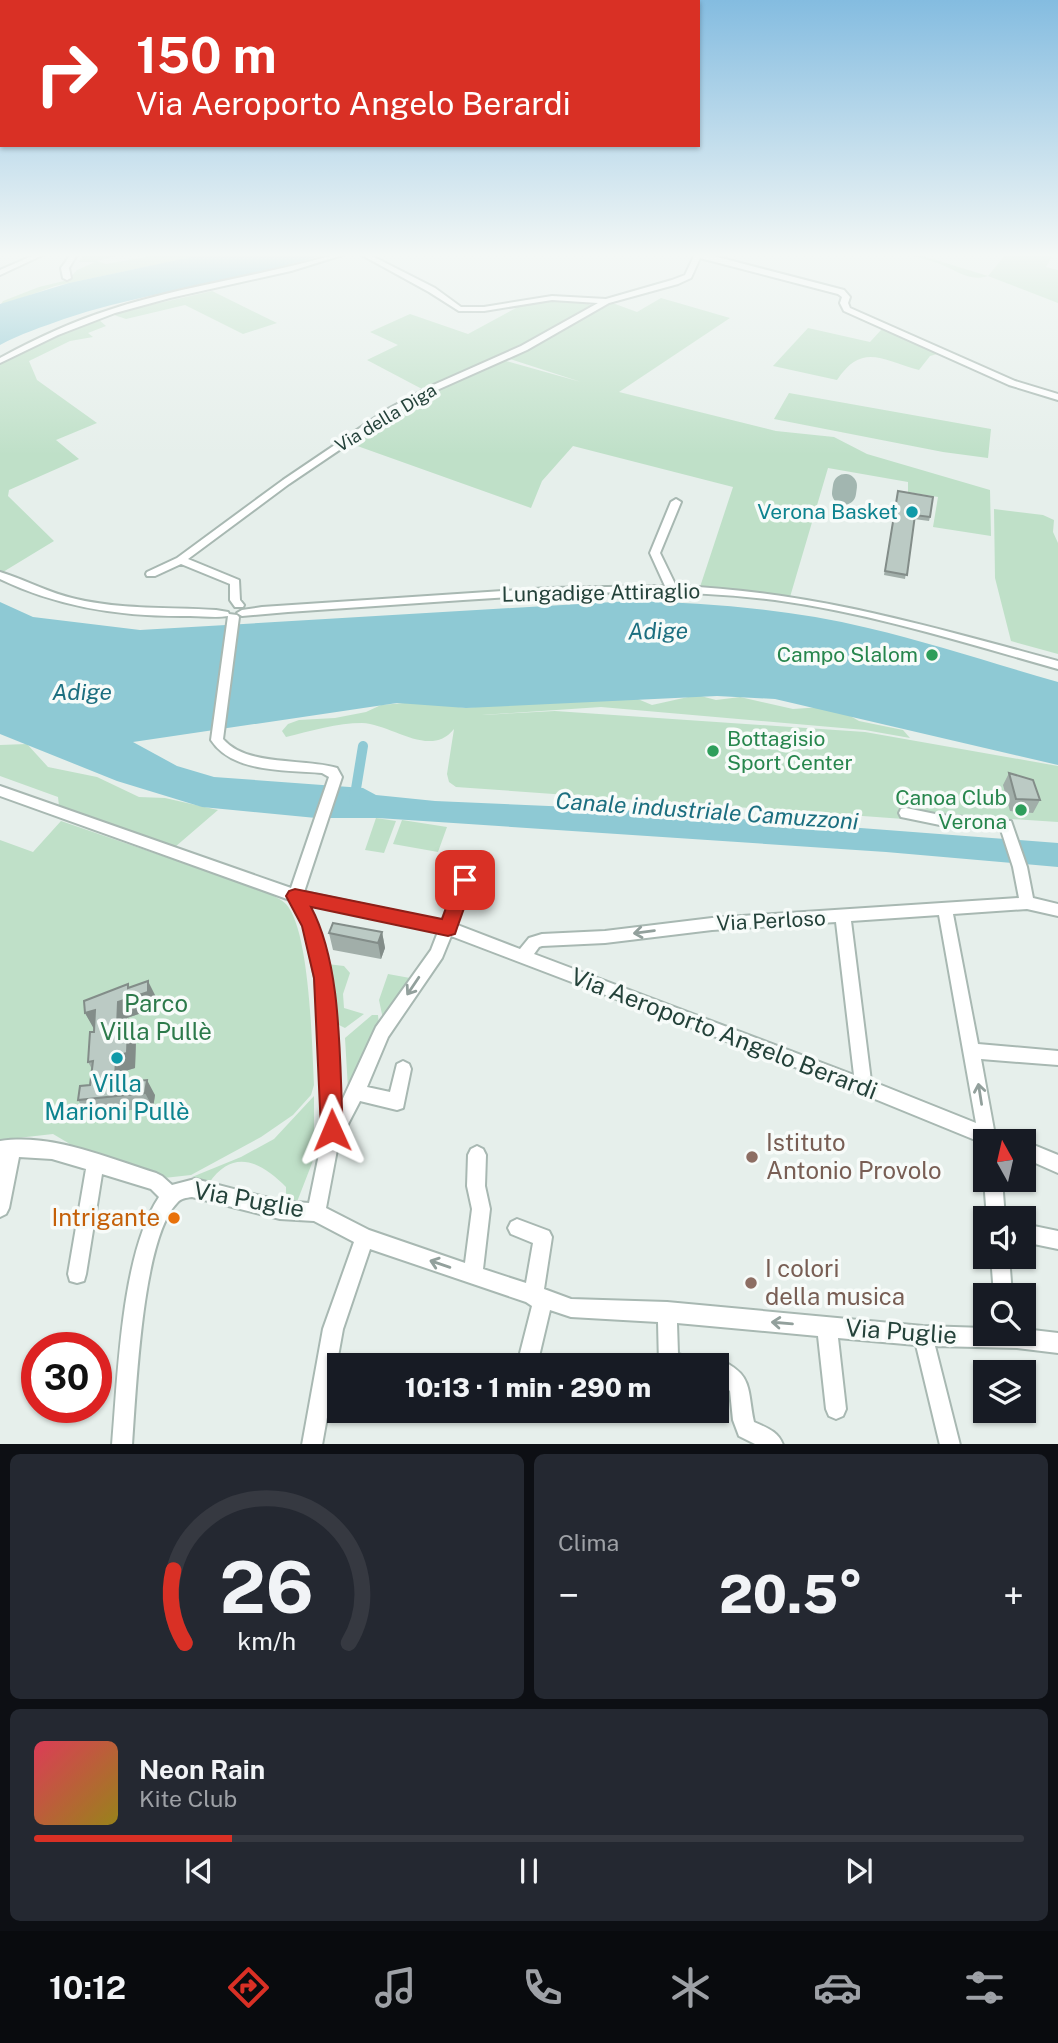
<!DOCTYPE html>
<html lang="it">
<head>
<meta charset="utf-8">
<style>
	:root { --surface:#171b24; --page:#242831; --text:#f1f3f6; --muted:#9ea1a6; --line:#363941; --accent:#d93025 }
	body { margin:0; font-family:"Public Sans",sans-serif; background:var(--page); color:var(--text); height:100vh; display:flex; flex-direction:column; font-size:26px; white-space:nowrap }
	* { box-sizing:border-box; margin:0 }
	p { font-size:23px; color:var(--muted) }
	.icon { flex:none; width:38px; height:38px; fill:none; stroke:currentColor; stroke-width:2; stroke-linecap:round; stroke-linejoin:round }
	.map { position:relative; height:1444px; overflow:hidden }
	.drawer { display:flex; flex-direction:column; gap:10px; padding:10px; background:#0d0f14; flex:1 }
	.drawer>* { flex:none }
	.banner { position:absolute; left:0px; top:0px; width:700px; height:147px; box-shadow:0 2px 5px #0004; background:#d93025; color:#fff; overflow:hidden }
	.needle { width:46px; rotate:352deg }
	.fabs { position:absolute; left:973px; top:1129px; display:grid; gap:14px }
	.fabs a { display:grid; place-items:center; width:63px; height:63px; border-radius:0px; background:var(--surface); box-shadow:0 2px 5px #0004; font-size:35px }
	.speed { position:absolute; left:21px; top:1332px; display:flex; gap:14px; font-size:35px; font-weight:700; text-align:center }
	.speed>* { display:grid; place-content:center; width:91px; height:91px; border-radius:50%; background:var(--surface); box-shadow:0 2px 5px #0004; line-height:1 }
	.speed .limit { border:10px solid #d22; background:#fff; color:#111 }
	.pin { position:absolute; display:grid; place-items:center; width:60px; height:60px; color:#fff; margin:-30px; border-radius:14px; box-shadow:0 4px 10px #0006 }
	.me { position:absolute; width:77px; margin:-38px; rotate:359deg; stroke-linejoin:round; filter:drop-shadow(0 0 5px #0008) }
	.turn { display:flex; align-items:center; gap:24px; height:147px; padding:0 21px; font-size:32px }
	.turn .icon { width:91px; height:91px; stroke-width:2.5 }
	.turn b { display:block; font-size:49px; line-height:60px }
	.big { font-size:52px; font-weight:800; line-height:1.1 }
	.drawer .widget { flex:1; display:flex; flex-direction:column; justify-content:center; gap:10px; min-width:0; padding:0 24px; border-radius:10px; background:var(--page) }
	.drawer .dial { align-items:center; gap:0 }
	.dial svg { height:182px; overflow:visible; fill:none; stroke:var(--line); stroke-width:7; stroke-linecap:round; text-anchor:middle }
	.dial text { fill:var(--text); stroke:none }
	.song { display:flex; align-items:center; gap:21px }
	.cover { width:84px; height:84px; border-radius:10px; background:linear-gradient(135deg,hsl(350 70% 55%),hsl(50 70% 35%)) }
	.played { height:7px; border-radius:4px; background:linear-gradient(90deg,var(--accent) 20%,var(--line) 20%) }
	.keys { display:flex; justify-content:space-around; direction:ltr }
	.heat { display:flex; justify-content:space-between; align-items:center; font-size:38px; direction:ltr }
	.drawer .tiles { flex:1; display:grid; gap:10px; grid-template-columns:1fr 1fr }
	.widget:last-child { grid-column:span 2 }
	.trip { position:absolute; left:327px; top:1353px; width:402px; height:70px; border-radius:0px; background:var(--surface); box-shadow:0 2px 5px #0004; font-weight:800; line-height:70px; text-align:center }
	.dock { display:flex; height:112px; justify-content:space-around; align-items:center; background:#090b0e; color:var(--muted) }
	.dock .icon { width:49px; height:49px }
	.dock .current { color:var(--accent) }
	.dock b { font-size:32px; color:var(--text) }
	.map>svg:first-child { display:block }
	.green { fill:#bfe0c8 }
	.water { fill:#8ec9d4 }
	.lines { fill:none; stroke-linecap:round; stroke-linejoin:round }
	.canal { stroke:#8ec9d4; stroke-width:10 }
	.taxiway { stroke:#a2b6b0; stroke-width:24 }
	.minor-casing { stroke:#a8b8b2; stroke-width:4 }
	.minor { fill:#fff; fill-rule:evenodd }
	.wall { fill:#a1aea9 }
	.shaded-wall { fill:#838d89 }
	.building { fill:#bbcac4; stroke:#838d89; stroke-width:2 }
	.oneway { stroke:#92a09c }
	.route { fill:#d93025; stroke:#8d1f18; stroke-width:2 }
	.culture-dot { fill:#0f9aa8; stroke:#f7fbf9; stroke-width:2.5 }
	.leisure-dot { fill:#2e9e5b; stroke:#f7fbf9; stroke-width:2.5 }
	.education-dot { fill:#8d6e63; stroke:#f7fbf9; stroke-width:2.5 }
	.food-dot { fill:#e8710a; stroke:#f7fbf9; stroke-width:2.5 }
	.labels { text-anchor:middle; stroke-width:7; stroke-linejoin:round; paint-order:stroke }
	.far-street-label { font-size:18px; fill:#24423a; stroke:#f7fbf9 }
	.culture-label { font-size:21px; fill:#0d838f; stroke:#f7fbf9; text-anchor:end }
	.street-label { font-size:21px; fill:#24423a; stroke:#f7fbf9 }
	.leisure-label { font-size:21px; fill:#27864d; stroke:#f7fbf9; text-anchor:end }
	.water-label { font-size:23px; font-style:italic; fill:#1c6f80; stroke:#f7fbf9 }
	.near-park-label { font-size:24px; fill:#2d7a4b; stroke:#f7fbf9 }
	.near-street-label { font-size:24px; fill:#24423a; stroke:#f7fbf9 }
	.near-culture-label { font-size:24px; fill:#0d838f; stroke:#f7fbf9 }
	.near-education-label { font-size:24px; fill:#785e54; stroke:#f7fbf9; text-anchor:start }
	.near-food-label { font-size:24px; fill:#c56008; stroke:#f7fbf9; text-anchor:end }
</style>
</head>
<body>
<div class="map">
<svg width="1058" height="1445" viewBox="0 0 1058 1445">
	<rect width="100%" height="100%" fill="#e6efeb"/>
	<path class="green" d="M85,253H127L97,261L106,264L167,253H212L55,286L0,306L3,301L39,287L68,280L77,270L95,262H79Z
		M901,253H913L988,276L1007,253H1054L1046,267L1058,270V303L988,276C969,282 958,271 940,264C928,259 914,257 901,253Z
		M212,291L277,323L243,334L185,305L126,319L111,314Z
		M661,298L730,318L619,392L776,431L834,437L867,454L990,490L991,536L933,527L938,497L908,492V482L828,468L790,597L700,587L733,487L573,446L542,481L531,508L349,443L403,407L458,380L506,361L581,382L510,359L607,301L637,312Z
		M553,299L583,300L591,306L503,358L422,389L367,360L398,345L370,332L410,314L468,334L527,302Z
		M98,319L106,326L88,333L93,337L70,341L29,361L37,380L97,423L56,440L79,459L9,490L8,496L54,541L3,572L0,570V364L52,337Z
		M890,326L944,352L930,356L919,370C882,360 862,342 837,380L773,366L808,328L870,342L881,330Z
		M789,393L991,429L988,458L943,452L774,419Z
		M994,509L1043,515L1054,520L1053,532L1058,543V654L1011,641L995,578Z
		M626,694L652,705L697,695L716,700L740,697L793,709L822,707L845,713L859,721L903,730L910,738L865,730L601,707L482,715L555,711L865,732L1058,766V822L903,812L904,819L456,787L449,782L447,774L454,729C430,759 392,724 362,723C338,723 310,731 286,737L282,731L288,724L299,720L335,718L366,712L381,705L427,701L464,708Z
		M27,744L48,767L97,777L139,797L165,798L218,810L175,847L59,806L58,797L0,776V745Z
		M376,818L396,821L384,853L365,850Z
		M402,820L447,827L438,852L393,844Z
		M61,821L268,892C273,896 281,899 286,904C310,930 312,1047 314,1085L311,1095L293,1115L261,1137L191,1175L155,1179L92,1157L53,1134L0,1140V840L33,852Z
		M327,964L344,966L350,973L343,994L344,1008L364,1014L345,1028L335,1023Z
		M388,974L410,978L383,1019L379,1000Z
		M372,1015H378L379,1025L348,1089L345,1038Z
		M314,1096V1158L295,1207L286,1204V1187C260,1161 233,1148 209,1183L192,1177L241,1157L274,1139Z"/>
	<path class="water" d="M210,253H328C242,282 150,290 64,319C42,327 20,334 0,345V304L69,283Z
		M630,601C710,603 790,609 868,628C932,643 995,664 1058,682V765L775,699L717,696L466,708L397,703L133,742L177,766L214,777L363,788L376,795L435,801L595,808L1058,843V867L886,852L378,818H316L202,807L117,781L0,734V602L33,617L140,630Z"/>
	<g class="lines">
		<path class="canal" d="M354,801L363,746"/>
		<path class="taxiway" d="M844,493L845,486"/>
		<g class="minor-casing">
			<path id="minor" d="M39,253H47L0,275V270Z
				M72,253H78L69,268L71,278L67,280L63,278L61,268Z
				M340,253H349L291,271L170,298L115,313L58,335L0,363V358C35,339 71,322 109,310C184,285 264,276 340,253Z
				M358,253H366L435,288L461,307H484L552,296L606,299L672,280L685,275L695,254L702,253L844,290L850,297L848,303L850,308L1015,381L1058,394V400L1009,385L844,311L840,303L842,297L838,294L700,258L691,278L678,284L609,303L527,350L437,390L394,413L289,484L188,559L239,580L240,600L244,605L243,607H235L230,600V584L181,564L155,576H147L146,574L147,572L177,558L283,480L388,409L431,386L521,346L598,303L552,300L484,311H459L429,292Z
				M676,499L681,502L660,553L676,586C811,591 928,626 1058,661V669C965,643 871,613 775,600C671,587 566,593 463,600C405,604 346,608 288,612L242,616L237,613L242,610L262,607L549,588L665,586L650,553L671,502Z
				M0,572C26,580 49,593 76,599C123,610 169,607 216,610L228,612L229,614L237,615L239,617L223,739C247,767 304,758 337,768L342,777L304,892L442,921L458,880L460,876L465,874L470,876L472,880L455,924L520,949L529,938L542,934L605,931L712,918L1019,898L1013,867L1001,830L940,825L906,818L901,817L899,813L901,809L906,808L940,815L1011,821L1027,867L1033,898L1058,904V916L1027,909L953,914L978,1044L1058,1051V1065L981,1059L994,1130L1006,1135L1009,1141H985V1144L821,1077L451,936L442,958L388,1037L367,1087L390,1092L397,1064L403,1061L409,1064L411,1069L403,1108L397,1110L360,1101L347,1126L340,1134L326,1208L369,1230L465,1263L472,1209L467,1186L468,1155L471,1149L477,1146L483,1149L486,1155L485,1186L490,1209L483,1269L526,1283L533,1243L511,1234L508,1228L511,1222L517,1219L549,1231L552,1237L544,1289L571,1299L667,1302L923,1326L985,1328V1334H1024V1329L1058,1333V1353L1017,1348L935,1346L960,1445H940L916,1345L838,1338L846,1409L843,1416L836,1419L829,1416L826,1409L818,1336L677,1323L678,1354L691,1358L694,1365H659L658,1322L571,1317L550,1310L537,1365H517L532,1306L526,1302L370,1249L343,1329L322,1445H302L323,1329L354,1242L314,1221L280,1219L192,1197C186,1198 181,1198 177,1203C142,1238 136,1392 132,1445H112C118,1376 121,1254 159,1197L151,1189L102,1174L86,1274L84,1281L77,1283L70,1281L68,1274L86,1169L52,1159L19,1157L9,1208L6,1214L0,1217V1141C53,1133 107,1158 156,1173L162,1176L172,1185L195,1179L280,1201L309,1203L324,1130L323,1077L315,978L304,926L290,900L0,796V786L291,888L329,777L322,773C287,770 232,773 211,740L228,616C216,618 202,616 190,616C124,617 60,608 0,579ZM307,904L438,932L431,950L376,1027L340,1105C338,1044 336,958 307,904ZM939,915L976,1123L871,1081L851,921ZM836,922L854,1075L534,954L539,947L542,946L605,943L712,930Z
				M1024,1141L1058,1155V1173L1024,1158Z
				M985,1178V1180H1002L1005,1218H987L984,1180Z
				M1024,1224L1058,1231V1249L1024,1242Z
				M991,1256H1009L1012,1295H994Z
				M718,1359C754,1374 747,1390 754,1422C767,1428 778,1431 783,1445H757L739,1436L733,1420L730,1391L718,1379V1365H710L711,1362Z"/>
		</g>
		<use href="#minor" class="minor"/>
	</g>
	<path class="wall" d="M897,495L930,517L929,521L914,519L905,579L884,575Z
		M1009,773L1040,800L1033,813L1010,811L1003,785Z
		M382,932L385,948L381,959L333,950L329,933Z
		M128,984L129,987L156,997V1008L127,1018L126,1025H128L136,1040L135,1068L125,1071L124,1082L155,1095L153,1108L87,1114L78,1100L90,1085L92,1069L88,1062L94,1028L85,1013Z"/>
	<path class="shaded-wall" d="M382,932L385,948L381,959L378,943Z
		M148,981L156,997V1008L127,1018L126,1043L117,1027L118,1002L128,988V984L134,997Z
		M95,1010L94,1029L85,1013Z
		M128,1025L136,1040L135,1068L125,1071L124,1095L115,1083L116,1056Z
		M147,1080L155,1095L153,1108L145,1093Z"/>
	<path class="building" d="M898,491L933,497L930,517L915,515L907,575L885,571Z
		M1009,773L1033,780L1040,800L1016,799Z
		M333,923L382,932L378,943L329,933Z
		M148,981V992L118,1002L117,1027L128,1025L127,1053L116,1056L115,1083L147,1080L145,1093L78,1100L80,1086L90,1085L93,1061L88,1062L90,1032H94L95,1010L85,1013L84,1001L128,984V988Z"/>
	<defs><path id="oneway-shaft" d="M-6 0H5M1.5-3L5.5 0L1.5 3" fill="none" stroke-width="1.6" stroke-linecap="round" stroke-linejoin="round" transform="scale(1.75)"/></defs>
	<g class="oneway">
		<use href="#oneway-shaft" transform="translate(644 932) rotate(173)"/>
		<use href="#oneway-shaft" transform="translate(413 986) rotate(124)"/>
		<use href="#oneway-shaft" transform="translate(980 1094) rotate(-99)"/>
		<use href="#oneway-shaft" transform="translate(440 1264) rotate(-161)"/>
		<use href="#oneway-shaft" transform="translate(782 1323) rotate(-175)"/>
	</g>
	<linearGradient id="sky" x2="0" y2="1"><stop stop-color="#84bce0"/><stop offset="0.56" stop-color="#f4f8f6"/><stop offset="1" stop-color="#f4f8f6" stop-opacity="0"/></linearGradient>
	<rect width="1058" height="455" fill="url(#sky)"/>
	<path class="route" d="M465,873L472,875L474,880L457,928L455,934L448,936L311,907C343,967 339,1062 343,1130L340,1137L332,1140L324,1137L321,1130L314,978L302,926L286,896L289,891L295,889L442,919L456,880L459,875Z"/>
	<g class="culture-dot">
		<circle cx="912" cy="512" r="7"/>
		<circle cx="117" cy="1058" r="7"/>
	</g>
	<g class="leisure-dot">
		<circle cx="932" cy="655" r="7"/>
		<circle cx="713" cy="751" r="7"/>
		<circle cx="1021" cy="810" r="7"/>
	</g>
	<g class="education-dot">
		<circle cx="752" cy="1157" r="7"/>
		<circle cx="751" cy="1283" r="7"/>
	</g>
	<circle class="food-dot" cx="174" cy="1218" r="7"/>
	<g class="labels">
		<g class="far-street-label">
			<text transform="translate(386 418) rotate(-31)" y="6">Via della Diga</text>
		</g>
		<g class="culture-label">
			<text x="898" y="519">Verona Basket</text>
		</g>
		<g class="street-label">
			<text transform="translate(601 593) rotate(-1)" y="7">Lungadige Attiraglio</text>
			<text transform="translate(771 921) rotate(-3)" y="7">Via Perloso</text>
		</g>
		<g class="leisure-label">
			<text x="918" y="662">Campo Slalom</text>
			<text x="727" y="746" text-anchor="start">Bottagisio<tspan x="727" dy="24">Sport Center</tspan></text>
			<text x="1007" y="805">Canoa Club<tspan x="1007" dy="24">Verona</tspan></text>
		</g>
		<g class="water-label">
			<text transform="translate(658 631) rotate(-1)" y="8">Adige</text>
			<text x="82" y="700">Adige</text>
			<text transform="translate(707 811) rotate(4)" y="8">Canale industriale Camuzzoni</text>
		</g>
		<g class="near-park-label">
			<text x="156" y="1012">Parco<tspan x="156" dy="28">Villa Pullè</tspan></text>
		</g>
		<g class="near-street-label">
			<text transform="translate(724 1034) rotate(21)" y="8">Via Aeroporto Angelo Berardi</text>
			<text transform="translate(249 1200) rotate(10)" y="8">Via Puglie</text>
			<text transform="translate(901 1332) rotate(4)" y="8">Via Puglie</text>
		</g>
		<g class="near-culture-label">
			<text x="117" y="1092">Villa<tspan x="117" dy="28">Marioni Pullè</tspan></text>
		</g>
		<g class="near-education-label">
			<text x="766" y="1151">Istituto<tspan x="766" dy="28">Antonio Provolo</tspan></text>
			<text x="765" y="1277">I colori<tspan x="765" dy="28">della musica</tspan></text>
		</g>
		<g class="near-food-label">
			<text x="160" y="1226">Intrigante</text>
		</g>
	</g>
</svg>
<div class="fabs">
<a><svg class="needle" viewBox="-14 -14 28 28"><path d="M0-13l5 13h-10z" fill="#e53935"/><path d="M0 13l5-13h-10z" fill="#9ea1a6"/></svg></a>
<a><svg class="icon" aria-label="sound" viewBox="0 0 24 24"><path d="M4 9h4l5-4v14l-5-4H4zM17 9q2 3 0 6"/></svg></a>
<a><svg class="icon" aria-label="search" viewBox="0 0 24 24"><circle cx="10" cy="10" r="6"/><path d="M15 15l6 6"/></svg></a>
<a><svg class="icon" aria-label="layers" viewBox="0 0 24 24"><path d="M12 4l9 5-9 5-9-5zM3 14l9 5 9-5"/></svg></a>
</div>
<div class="speed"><div class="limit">30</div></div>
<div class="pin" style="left:465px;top:880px;background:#d93025"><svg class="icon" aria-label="arrive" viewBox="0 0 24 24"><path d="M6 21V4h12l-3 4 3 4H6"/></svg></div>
<svg class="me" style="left:332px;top:1130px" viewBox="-20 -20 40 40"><path d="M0-17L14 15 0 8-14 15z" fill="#d93025" stroke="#fff" stroke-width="4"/></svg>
<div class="trip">10:13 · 1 min · 290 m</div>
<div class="banner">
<div class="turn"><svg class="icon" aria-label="right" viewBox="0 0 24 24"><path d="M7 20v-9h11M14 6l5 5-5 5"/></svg><div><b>150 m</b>Via Aeroporto Angelo Berardi</div></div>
</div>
</div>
<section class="drawer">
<div class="tiles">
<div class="widget dial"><svg viewBox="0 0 100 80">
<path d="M14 69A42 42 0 1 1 86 69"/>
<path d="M14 69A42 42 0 0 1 9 37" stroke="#d93025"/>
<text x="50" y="56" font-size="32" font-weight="700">26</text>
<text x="50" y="72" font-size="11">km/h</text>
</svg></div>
<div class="widget"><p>Clima</p>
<div class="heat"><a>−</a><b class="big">20.5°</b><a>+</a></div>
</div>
<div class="widget">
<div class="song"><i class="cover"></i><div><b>Neon Rain</b><p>Kite Club</p></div></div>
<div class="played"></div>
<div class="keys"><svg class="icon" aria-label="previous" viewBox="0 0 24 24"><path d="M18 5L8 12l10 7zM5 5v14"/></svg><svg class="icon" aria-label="pause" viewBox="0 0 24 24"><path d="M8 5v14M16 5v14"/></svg><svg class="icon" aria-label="next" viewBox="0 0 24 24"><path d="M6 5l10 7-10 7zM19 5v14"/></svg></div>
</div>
</div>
</section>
<nav class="dock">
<b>10:12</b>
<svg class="icon current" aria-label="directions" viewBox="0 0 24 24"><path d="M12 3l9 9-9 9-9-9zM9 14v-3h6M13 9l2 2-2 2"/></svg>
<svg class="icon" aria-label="music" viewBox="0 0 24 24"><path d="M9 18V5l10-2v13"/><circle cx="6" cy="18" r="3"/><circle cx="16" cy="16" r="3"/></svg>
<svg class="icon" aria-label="phone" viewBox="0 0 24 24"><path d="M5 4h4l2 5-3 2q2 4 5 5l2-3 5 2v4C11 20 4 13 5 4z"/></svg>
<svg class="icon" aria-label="climate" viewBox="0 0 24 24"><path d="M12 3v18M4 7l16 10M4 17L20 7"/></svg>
<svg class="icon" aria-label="car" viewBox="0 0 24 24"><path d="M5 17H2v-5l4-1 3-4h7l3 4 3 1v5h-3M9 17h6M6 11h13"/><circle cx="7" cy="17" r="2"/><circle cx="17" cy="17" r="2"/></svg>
<svg class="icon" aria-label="filters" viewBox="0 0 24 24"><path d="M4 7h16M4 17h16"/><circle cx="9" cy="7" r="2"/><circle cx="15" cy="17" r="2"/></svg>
</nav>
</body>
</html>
